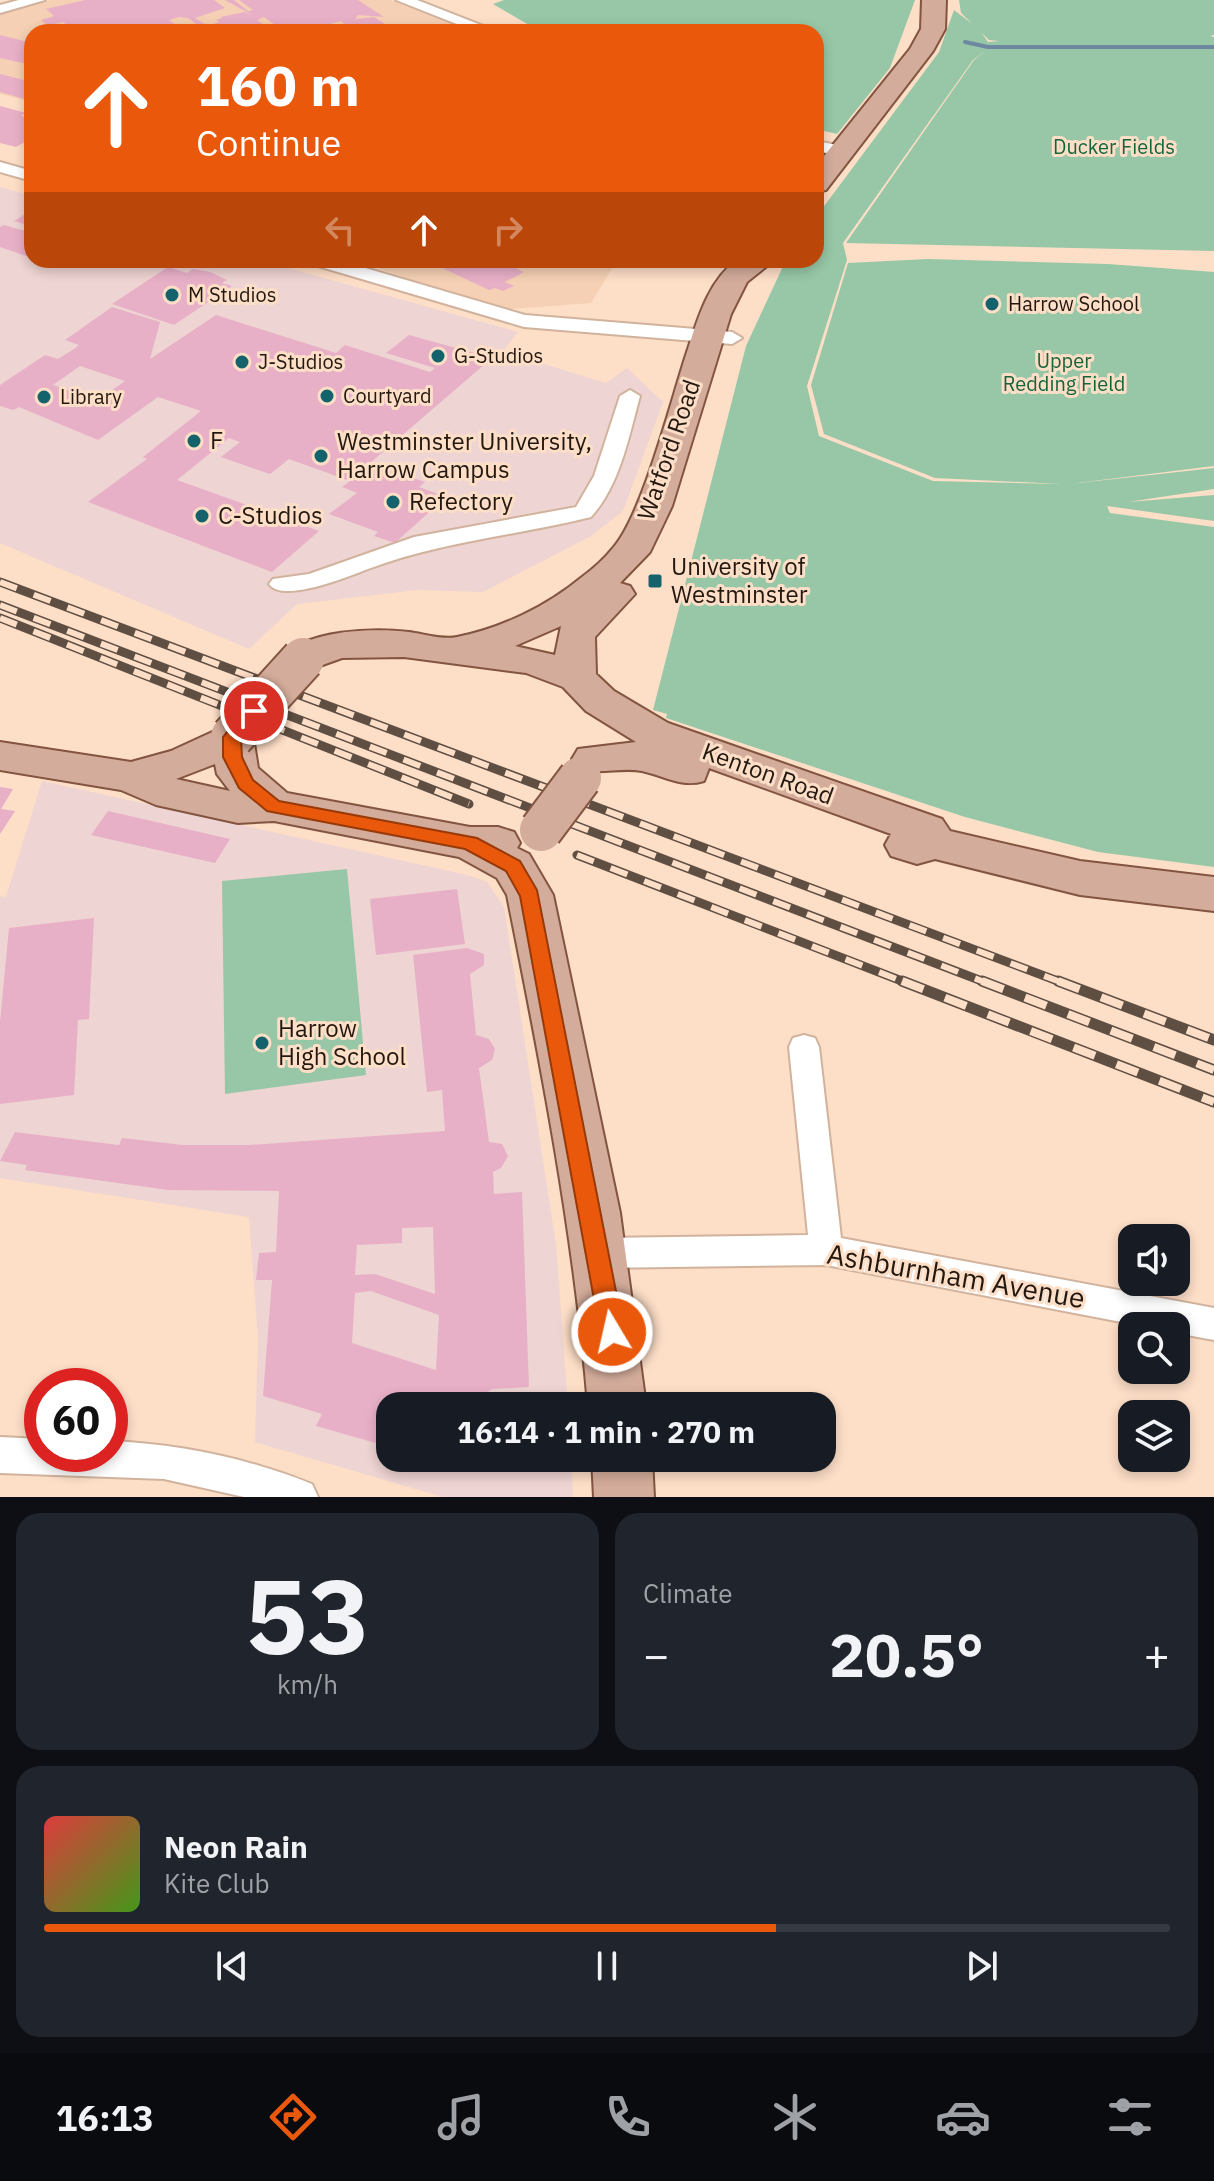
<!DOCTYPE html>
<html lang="en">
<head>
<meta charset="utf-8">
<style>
	:root { --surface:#171b24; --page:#20242c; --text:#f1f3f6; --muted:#9ea1a6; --line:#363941; --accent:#ea580c }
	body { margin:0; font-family:"IBM Plex Sans",sans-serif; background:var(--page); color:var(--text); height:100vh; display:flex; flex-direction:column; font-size:30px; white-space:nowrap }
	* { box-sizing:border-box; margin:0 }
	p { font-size:26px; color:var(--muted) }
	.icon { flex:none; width:44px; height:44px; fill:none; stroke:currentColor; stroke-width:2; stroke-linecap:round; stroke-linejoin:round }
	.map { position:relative; height:1497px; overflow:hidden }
	.details { display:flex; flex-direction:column; gap:16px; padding:16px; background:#0d0f14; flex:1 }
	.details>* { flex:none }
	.hud { position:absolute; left:24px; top:24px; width:800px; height:244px; border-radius:24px; box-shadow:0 4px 12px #0003; background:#ea580c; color:#fff; overflow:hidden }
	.controls { position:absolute; left:1118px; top:1224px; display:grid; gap:16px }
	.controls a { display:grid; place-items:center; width:72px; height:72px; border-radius:16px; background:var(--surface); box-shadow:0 4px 12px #0003; font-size:40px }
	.speed { position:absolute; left:24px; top:1368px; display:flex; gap:16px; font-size:40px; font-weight:700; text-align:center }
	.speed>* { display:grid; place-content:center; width:104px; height:104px; border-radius:50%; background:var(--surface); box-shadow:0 4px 12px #0003; line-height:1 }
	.speed .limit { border:12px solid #d22; background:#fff; color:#111 }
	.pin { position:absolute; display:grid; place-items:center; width:68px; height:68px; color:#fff; margin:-34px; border:4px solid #fff; border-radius:50%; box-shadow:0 2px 8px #0007 }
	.me { position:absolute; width:88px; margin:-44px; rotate:351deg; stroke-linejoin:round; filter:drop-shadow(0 0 6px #0008) }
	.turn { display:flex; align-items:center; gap:28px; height:168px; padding:0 40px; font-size:36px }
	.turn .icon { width:104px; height:104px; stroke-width:2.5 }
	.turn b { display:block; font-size:56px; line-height:68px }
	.lanes { display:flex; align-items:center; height:76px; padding:0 40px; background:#0003; justify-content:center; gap:40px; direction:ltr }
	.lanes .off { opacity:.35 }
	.big { font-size:60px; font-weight:700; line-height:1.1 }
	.details .widget { flex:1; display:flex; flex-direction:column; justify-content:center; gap:12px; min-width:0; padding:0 28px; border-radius:24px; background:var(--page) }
	.details .dial { align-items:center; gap:0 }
	.dial b { font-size:104px; line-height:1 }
	.song { display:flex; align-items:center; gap:24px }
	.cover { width:96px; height:96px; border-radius:12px; background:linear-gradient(135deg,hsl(0 70% 55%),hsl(100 70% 35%)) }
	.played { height:8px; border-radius:4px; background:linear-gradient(90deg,var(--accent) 65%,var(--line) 65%) }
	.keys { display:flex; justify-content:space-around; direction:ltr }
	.heat { display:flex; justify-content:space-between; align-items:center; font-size:44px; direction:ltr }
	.details .tiles { flex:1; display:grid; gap:16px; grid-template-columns:1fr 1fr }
	.widget:last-child { grid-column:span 2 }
	.trip { position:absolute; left:376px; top:1392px; width:460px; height:80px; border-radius:24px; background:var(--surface); box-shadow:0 4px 12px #0003; font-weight:700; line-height:80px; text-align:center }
	.dock { display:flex; height:128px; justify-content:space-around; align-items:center; background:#090b0e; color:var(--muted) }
	.dock .icon { width:56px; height:56px }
	.dock .active { color:var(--accent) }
	.dock b { font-size:36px; color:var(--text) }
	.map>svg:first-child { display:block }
	.built { fill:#f5d0b4 }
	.education { fill:#eed4d2 }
	.green { fill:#97c7a7 }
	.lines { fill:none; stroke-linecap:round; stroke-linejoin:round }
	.stream { stroke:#6f88a2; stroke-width:4 }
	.building { fill:#e8b0c7; fill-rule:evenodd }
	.minor-casing { stroke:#d1b39d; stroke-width:4 }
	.primary-casing { stroke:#83543f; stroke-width:4 }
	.minor { fill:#fff; fill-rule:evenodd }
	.primary { fill:#d3ac9b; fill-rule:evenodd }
	.rail-far1-casing { stroke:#5f4e42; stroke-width:9 }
	.rail-casing { stroke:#5f4e42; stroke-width:11 }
	.rail-far1 { stroke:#fddec7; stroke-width:6; stroke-dasharray:18; stroke-linecap:butt }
	.rail { stroke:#fddec7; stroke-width:8; stroke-dasharray:23; stroke-linecap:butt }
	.primary-bridge-casing { stroke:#83543f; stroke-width:46; stroke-linecap:butt }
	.primary-bridge { stroke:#d3ac9b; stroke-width:42 }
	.route { fill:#ea580c; stroke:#983908; stroke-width:2 }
	.poi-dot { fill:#14626b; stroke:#fddec7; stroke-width:3 }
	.labels { text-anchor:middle; stroke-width:6; stroke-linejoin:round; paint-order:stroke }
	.far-park-label { font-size:20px; fill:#14653c; stroke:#fddec7 }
	.far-poi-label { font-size:20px; fill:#231810; stroke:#fddec7; text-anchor:start }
	.poi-label { font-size:24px; fill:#231810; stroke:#fddec7; text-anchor:start }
	.street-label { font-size:24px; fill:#231810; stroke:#fddec7 }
	.near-street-label { font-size:28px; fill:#231810; stroke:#fddec7 }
</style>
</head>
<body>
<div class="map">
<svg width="1214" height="1497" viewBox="0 0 1214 1497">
	<rect width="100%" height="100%" fill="#fddec7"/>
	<path class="built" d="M51,0H390L477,32H32V102L0,94V12Z
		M355,260H617L591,303L497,310Z"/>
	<path class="education" d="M0,187L32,196V260H259L518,332L503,351L573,373L606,383L627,368L663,402L623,511L591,536L483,592L418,590L297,604L249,649L0,543Z
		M42,781L467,875L487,882L504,907L556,1245L568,1406H390V1458H571L573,1497H443L255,1442L258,1338L249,1217L0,1178V896L6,897Z"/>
	<path class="green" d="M504,0H915L890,68L837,134L816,129V32H541L493,4Z
		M959,0H1214V35L1210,36L1214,37V251L846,243L974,60L987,50L973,60L843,243L847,260L807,386L819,436L933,481L1062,484L935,478L824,434L811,385L848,263L928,259L1108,264L1214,272V466L1069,484L1214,468V489L1128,502L1214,495V521L1107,506L1110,513L1214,527V867L1098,852L965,817L666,718L667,714L653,710L746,346L786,260H816V217L939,52L954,10L979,29L988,42L999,41L989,40L961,13Z
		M347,869L366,1075L225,1094L222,881Z"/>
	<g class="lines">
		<path class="stream" d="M965,42L988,47H1214"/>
	</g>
	<path class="building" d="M85,0H214L225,8L195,18L208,26L219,22L216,20L222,18L220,17L245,12L252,15L225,0H234L248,11L253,10L239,0H358L384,17L358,15L355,19L374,17L398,32H320L345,25L341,21L300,32H285L264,17L257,20L274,32H233L222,24L211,29L216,32H189L202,28L188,18L179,17L169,20L185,32H76L63,22L48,26L41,20L54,16L46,9Z
		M0,35L32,43V65L0,58Z
		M0,74L32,82V101L0,92Z
		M0,106L26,113L21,116L32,118V138L16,147L0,143Z
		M32,210V227L14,221Z
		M4,225L32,233V258L0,247V227Z
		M425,260H499L524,272L505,282L514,286L503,291L495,288L489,290Z
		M168,267L187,273L193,269L210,272L227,280L222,283L232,286L174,325L112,304Z
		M112,307L160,322L150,359L216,315L336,353L345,345L430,372L435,368L386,353L409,335L492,358L370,463L425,482L419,487L446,497L395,543L374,536L378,532L329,514L357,493L342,487L350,481L289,459L270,474L221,457L240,442L229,438L177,480L319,531L272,572L88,502L147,459L143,457L201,411L158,397L98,440L19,407L13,410L0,406V385L45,355L58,359L74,349L79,345L65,340ZM80,366L125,381L98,400L53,385Z
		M0,787L13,789L1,809L15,811L0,834Z
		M108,811L230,839L215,863L91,835Z
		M457,889L465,944L376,955L370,899Z
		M94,918L89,1019L78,1020L74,1095L0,1104V1022L9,928Z
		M467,948L484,954V965L470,974L476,1035L489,1039L495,1049L492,1060L479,1068L489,1142L502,1144L508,1156L501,1168L493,1172L494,1194L522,1192L529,1387L492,1389L468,1406H390V1447L316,1426L322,1414L263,1396L272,1280H256L259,1253L276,1252L279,1191L168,1190L25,1170L27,1165L0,1161L15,1132L119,1145L122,1138L183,1145H249L445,1131L442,1090L427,1092L413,955ZM433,1227L435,1294L375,1274L355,1275L357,1245L402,1243V1228ZM371,1291L439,1315L436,1370L352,1343L355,1293Z"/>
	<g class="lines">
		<g class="minor-casing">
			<path id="minor" d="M19,0H45L0,13V5Z
				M396,0H417L499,32H477Z
				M816,141L848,147L850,151L842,156L816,151Z
				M0,162L32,171V181L0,172Z
				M309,260H338L525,315L732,332L742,338L732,344L524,327L311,264Z
				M630,390L640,396C629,436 620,485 591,517C515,536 443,541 368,569C349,576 283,604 269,584L273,579L309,574L414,537L576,507L594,476L620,396Z
				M804,1035L815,1038L819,1047L841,1238L1214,1308V1340L1176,1333V1326H1142L826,1265L599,1268L587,1264L582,1253L587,1242L599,1238L808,1235L789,1047L793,1038Z
				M0,1437L42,1439V1454H110V1441C180,1444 247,1458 312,1484L318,1497H244L164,1479L0,1473Z"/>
		</g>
		<g class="primary-casing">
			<path id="primary" d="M922,0H946L945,29L933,51L826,190L816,192V166L910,49L921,29Z
				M737,260L772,262L747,282L731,314L672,506L650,552L620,583L630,586L635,594L595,637L596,674L614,691L668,723L942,819L950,831L1080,861L1214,877V911L1080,895L935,859L917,864L891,856L885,845L891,834L709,768L704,781C681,788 665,776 642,771C621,767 600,775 578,769L572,759L578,749L636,742L586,711L563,687L526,673L404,657L342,658L303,672L289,668L283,659C303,629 376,628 409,632C424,634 443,640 457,637C502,628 547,606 582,577C593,569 605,558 613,548C643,514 672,396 688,349C698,318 709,280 737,260ZM561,626L555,655L515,646Z
				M232,723L247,727L253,737L258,768L287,793L470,827H498L514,832L520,843L517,848L529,854L553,895L620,1213L646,1406H588C574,1234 541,1065 507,895L497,878L459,857L274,821L238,823L156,805L121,790L0,770V742L131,762L171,751ZM215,764L217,774L230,791L176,779Z
				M592,1458H652L654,1497H594Z"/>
		</g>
		<use href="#minor" class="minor"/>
		<use href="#primary" class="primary"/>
		<g class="rail-far1-casing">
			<path id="rail-far1" d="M0,582L1063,983
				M0,605L987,983
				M0,618L469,804
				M577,855L907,983"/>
		</g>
		<g class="rail-casing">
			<path id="rail" d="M902,981L1214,1102
				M982,981L1214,1070
				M1058,981L1214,1040"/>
		</g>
		<use href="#rail-far1" class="rail-far1"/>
		<use href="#rail" class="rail"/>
		<g class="primary-bridge-casing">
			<path id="primary-bridge" d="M232,737L303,659
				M541,830L580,778"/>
		</g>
		<use href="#primary-bridge" class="primary-bridge"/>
	</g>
	<path class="route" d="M254,705L263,711L241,738L242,757L253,780L279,801L477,838L520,861L537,890L624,1332L620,1340L612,1344L603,1340L600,1332L520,896L506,871L465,849L267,811L239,788L223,757V737L248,706Z"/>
	<g class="poi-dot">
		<circle cx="172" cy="295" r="8"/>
		<circle cx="992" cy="304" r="8"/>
		<circle cx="438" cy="356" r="8"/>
		<circle cx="242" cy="362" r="8"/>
		<circle cx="327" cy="396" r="8"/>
		<circle cx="44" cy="397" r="8"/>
		<circle cx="194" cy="441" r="8"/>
		<circle cx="321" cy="456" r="8"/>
		<circle cx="393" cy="502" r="8"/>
		<circle cx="202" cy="516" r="8"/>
		<rect x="647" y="573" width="16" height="16" rx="4"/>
		<circle cx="262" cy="1043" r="8"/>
	</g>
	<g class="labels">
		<g class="far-park-label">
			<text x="1114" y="154">Ducker Fields</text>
			<text x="1064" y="368">Upper<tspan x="1064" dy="23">Redding Field</tspan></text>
		</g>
		<g class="far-poi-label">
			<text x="188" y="302">M Studios</text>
			<text x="1008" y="311">Harrow School</text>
			<text x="454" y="363">G-Studios</text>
			<text x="258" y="369">J-Studios</text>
			<text x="343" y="403">Courtyard</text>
			<text x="60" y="404">Library</text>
		</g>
		<g class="poi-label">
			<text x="210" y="449">F</text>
			<text x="337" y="450">Westminster University,<tspan x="337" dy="28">Harrow Campus</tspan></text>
			<text x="409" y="510">Refectory</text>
			<text x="218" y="524">C-Studios</text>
			<text x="671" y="575">University of<tspan x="671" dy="28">Westminster</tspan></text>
			<text x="278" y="1037">Harrow<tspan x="278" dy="28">High School</tspan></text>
		</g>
		<g class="street-label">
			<text transform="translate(669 450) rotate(-71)" y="8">Watford Road</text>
			<text transform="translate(768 774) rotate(20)" y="8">Kenton Road</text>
		</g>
		<g class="near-street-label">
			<text transform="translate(956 1276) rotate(10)" y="10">Ashburnham Avenue</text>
		</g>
	</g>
</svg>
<div class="controls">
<a><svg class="icon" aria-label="sound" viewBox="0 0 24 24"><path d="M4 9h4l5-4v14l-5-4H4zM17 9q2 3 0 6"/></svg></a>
<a><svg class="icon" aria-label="search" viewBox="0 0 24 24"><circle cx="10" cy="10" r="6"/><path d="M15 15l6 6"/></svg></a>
<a><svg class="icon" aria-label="layers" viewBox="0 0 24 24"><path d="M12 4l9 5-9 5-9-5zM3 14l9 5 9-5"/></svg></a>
</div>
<div class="speed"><div class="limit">60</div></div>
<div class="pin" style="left:254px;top:711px;background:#d93025"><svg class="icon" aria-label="arrive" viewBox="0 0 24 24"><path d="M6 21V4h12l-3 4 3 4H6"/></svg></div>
<svg class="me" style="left:612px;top:1332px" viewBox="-20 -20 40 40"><circle r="17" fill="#ea580c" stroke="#fff" stroke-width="3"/><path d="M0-11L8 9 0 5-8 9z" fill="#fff"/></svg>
<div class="trip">16:14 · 1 min · 270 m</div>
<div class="hud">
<div class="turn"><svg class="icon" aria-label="ahead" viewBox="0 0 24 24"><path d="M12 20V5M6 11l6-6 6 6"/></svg><div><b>160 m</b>Continue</div></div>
<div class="lanes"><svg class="icon off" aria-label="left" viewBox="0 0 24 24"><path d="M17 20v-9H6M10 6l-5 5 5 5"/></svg><svg class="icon" aria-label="ahead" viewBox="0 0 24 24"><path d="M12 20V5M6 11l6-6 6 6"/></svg><svg class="icon off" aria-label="right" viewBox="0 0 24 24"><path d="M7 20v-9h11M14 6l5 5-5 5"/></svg></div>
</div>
</div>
<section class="details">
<div class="tiles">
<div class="widget dial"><b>53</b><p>km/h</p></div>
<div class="widget"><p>Climate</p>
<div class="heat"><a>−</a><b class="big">20.5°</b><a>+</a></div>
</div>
<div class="widget">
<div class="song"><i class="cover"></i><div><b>Neon Rain</b><p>Kite Club</p></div></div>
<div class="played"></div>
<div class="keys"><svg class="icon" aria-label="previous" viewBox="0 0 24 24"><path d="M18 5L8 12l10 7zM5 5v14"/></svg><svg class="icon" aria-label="pause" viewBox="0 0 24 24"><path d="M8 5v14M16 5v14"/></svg><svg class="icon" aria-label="next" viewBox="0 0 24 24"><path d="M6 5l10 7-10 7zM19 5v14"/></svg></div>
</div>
</div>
</section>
<nav class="dock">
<b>16:13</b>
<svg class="icon active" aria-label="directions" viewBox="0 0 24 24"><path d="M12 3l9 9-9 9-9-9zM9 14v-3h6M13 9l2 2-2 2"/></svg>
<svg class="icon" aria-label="music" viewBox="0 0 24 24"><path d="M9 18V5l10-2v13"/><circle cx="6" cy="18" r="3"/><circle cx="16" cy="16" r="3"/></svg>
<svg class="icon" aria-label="phone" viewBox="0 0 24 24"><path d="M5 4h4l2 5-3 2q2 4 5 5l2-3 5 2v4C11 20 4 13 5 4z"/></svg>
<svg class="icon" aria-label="climate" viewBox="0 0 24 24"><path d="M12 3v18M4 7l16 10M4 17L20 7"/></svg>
<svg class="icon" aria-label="car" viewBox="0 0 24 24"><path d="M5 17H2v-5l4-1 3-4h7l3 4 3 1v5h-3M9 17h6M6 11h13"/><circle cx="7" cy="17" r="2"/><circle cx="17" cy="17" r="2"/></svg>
<svg class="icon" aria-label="filters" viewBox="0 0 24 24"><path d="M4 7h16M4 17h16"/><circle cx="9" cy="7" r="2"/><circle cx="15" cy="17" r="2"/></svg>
</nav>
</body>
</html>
